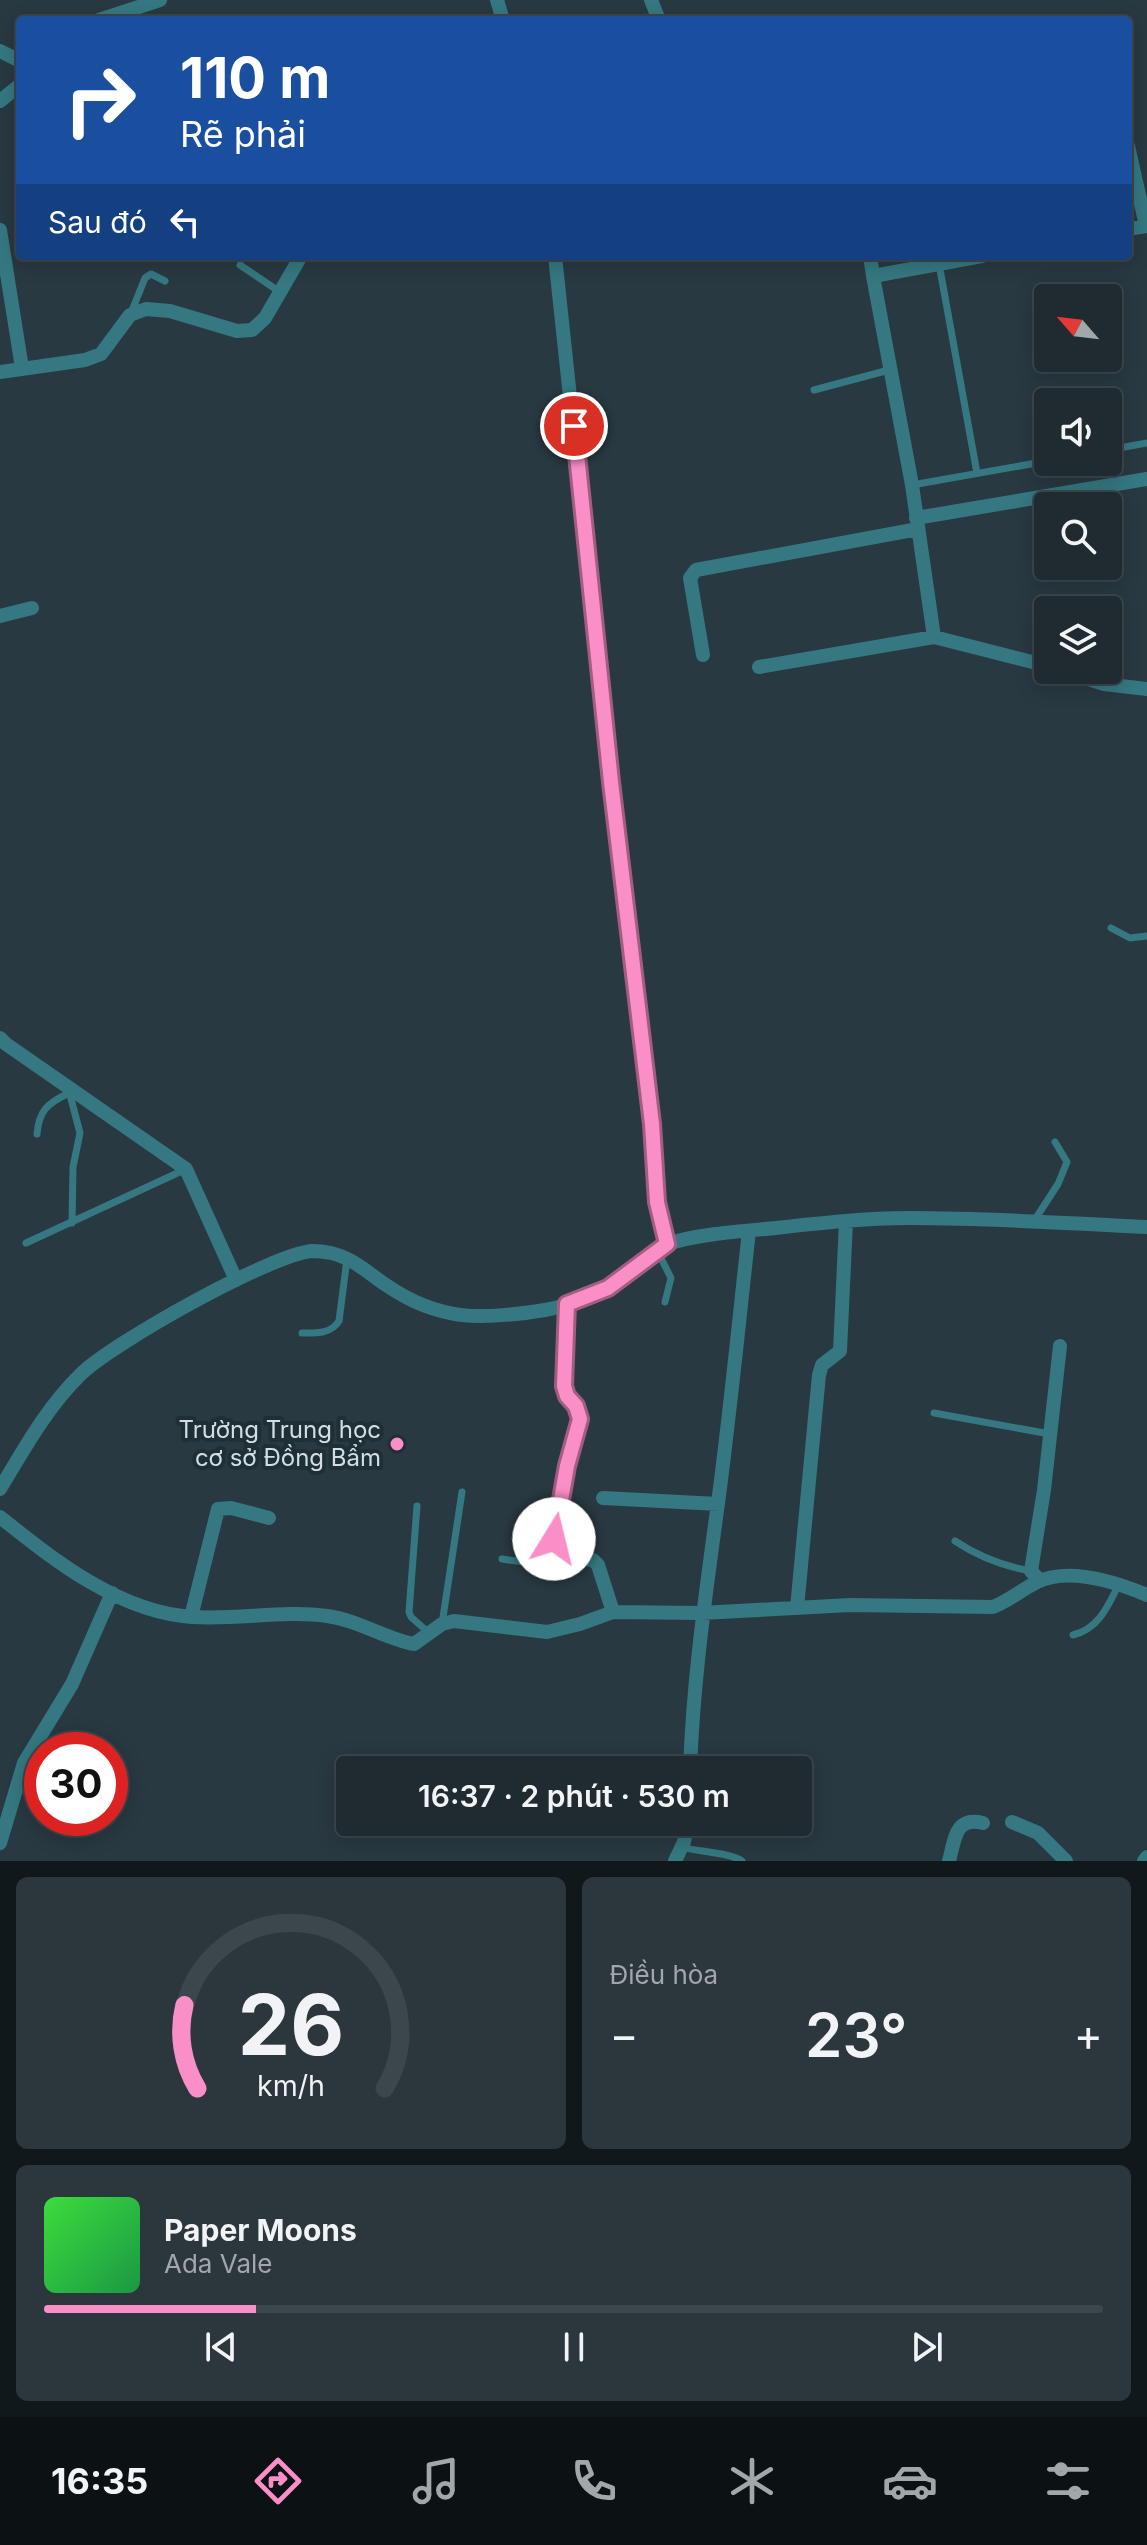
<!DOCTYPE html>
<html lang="vi">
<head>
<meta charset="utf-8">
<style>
	:root { --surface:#1f2b31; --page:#2c373d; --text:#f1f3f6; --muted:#a1a7ab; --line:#3c474d; --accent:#fa8fc7 }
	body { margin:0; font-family:Inter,sans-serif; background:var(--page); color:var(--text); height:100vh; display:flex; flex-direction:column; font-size:30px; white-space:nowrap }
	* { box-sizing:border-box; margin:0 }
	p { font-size:26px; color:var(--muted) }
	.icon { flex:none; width:44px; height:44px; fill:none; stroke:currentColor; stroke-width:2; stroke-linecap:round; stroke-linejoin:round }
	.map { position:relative; height:1861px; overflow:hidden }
	.side { display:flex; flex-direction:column; gap:16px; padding:16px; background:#11181b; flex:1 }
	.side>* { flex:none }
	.guide { position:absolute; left:16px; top:16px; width:1116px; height:244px; border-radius:8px; box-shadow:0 4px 20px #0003,0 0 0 2px var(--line); background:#1a4fa0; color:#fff; overflow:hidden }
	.needle { width:52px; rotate:298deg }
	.controls { position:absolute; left:1034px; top:284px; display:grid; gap:16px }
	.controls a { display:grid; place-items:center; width:88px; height:88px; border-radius:8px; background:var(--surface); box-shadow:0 4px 20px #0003,0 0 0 2px var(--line); font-size:40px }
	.speed { position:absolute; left:24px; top:1732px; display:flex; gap:16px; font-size:40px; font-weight:700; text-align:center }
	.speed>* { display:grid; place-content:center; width:104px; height:104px; border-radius:50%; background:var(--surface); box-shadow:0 4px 20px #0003,0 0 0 2px var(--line); line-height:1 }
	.speed .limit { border:12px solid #d22; background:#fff; color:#111 }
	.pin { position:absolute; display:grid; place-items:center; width:68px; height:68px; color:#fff; margin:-34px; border:4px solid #fff; border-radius:50%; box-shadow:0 2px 8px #0007 }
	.me { position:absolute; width:88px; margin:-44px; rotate:9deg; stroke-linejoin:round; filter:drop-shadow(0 0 6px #0008) }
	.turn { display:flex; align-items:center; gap:28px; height:168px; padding:0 32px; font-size:36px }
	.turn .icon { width:104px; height:104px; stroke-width:2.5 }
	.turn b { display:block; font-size:56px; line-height:68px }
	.then { display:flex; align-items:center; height:76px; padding:0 32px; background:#0003; gap:16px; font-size:30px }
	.big { font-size:60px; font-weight:600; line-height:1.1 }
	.side .card { flex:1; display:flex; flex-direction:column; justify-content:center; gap:12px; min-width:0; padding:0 28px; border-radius:12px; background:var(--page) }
	.side .dial { align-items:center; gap:0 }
	.dial svg { height:208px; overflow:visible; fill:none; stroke:var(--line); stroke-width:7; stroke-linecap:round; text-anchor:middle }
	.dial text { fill:var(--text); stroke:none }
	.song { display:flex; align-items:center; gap:24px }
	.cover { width:96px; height:96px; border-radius:12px; background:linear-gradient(135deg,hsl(120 70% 55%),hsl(140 70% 35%)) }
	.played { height:8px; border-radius:4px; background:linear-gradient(90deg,var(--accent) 20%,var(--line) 20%) }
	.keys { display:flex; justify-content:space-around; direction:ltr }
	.heat { display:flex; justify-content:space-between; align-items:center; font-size:44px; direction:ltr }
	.side .tiles { flex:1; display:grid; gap:16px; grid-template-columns:1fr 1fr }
	.card:last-child { grid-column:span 2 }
	.trip { position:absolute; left:336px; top:1756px; width:476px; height:80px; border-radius:8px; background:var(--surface); box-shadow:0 4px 20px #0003,0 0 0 2px var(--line); font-weight:600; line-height:80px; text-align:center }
	.menu { display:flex; height:128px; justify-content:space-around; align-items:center; background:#0c1114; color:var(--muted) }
	.menu .icon { width:56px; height:56px }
	.menu .current { color:var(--accent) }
	.menu b { font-size:36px; color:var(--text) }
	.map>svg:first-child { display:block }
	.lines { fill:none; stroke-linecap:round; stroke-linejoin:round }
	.service { stroke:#357881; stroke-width:7 }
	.minor { stroke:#357881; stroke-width:14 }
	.route-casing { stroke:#a25d81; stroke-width:20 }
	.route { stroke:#fa8fc7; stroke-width:14 }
	.poi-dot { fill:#fa8fc7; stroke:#1f2f36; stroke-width:3 }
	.labels { text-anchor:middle; stroke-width:8; stroke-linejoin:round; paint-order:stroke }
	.poi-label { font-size:24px; fill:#d3dde2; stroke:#1f2f36; text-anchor:end }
</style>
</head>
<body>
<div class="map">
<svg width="1147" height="1861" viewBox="0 0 1147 1861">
	<rect width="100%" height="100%" fill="#293941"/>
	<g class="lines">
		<path class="service" d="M939,264L977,473
			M240,265L280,292
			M131,313L145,278L151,274L165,281
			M814,390L889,370
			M1108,450L1147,443
			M912,485L1048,461
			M1111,928L1130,938L1147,936
			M69,1091L80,1133L73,1167L72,1223
			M37,1134C39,1110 48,1103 69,1093
			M1034,1221L1058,1184L1067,1162L1055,1142
			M26,1243L184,1170
			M657,1250L671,1278L665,1302
			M302,1333C316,1333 331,1334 339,1321L347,1259
			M934,1413L1050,1434
			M417,1506L409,1612L411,1617L429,1633
			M955,1541C979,1557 1002,1566 1031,1571
			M502,1559C519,1561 540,1567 552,1554
			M442,1624L462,1492
			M1073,1635C1098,1629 1107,1608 1118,1586
			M681,1847C699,1852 728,1852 742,1861"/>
		<path class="minor" d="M497,0L503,20
			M651,0L659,20
			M99,20L160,0
			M0,51L20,61
			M0,101L20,85
			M1128,146L1146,226
			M1128,229L1147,226
			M0,230L22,368
			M555,256L611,782L652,1124L657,1202L667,1244
			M870,256L873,276L982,256
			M873,276L912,485L934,637
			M0,372L85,360L101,354L130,315L146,309L170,311L237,331L252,330L265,318L301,256
			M916,518L1147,479
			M0,616L32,608
			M703,655L690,578L696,570L918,529
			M759,667L934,637L1048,666
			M1060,670L1104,684L1147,689
			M0,1038L6,1044L186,1169L236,1280
			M567,1304L564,1386L567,1396L576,1406L580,1419L561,1496L552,1554L593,1560L598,1565L613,1612
			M0,1489C24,1449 47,1407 81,1374C113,1343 269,1255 312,1251C317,1251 326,1252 331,1253C353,1258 368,1273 386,1285C440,1322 483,1320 545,1310C580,1304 610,1288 637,1267C647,1259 656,1249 668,1244C696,1234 745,1231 776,1228C820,1223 865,1218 910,1218C989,1218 1068,1223 1147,1227
			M603,1498L718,1504
			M0,1517C54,1560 120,1613 193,1617C237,1620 284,1610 327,1616C358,1620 384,1638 414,1644L442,1624L454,1621L547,1632L580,1624L613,1612L701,1613L850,1605L993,1607C1009,1601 1021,1590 1037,1582C1069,1567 1116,1582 1147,1595
			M1040,1581L1031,1571L1044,1490L1060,1346
			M797,1608L819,1375L822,1365L840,1351L846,1221
			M191,1617L218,1509L231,1508L269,1518
			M690,1770C693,1680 706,1592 718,1503C730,1413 739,1321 749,1231
			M1012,1822L1038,1833L1066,1861
			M0,1843L24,1763L72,1684L112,1593
			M675,1861L684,1842L688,1822
			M949,1861C955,1839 955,1816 983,1823
			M1144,1861L1147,1857"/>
	</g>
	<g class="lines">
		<g class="route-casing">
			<path id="route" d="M554,1539L567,1466L580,1419L576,1406L567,1396L564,1386L567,1304L608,1288L667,1244L657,1202L652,1124L611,782L574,426"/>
		</g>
		<use href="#route" class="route"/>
	</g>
	<circle class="poi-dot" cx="397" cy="1444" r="8"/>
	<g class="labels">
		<g class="poi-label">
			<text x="381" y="1438">Trường Trung học<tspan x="381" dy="28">cơ sở Đồng Bẩm</tspan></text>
		</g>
	</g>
</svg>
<div class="controls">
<a><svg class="needle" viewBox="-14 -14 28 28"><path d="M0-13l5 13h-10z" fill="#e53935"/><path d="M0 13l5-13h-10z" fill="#a1a7ab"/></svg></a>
<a><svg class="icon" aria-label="sound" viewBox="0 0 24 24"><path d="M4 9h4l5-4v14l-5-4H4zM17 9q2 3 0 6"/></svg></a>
<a><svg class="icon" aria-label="search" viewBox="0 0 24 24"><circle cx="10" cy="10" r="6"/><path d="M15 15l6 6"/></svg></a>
<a><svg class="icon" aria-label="layers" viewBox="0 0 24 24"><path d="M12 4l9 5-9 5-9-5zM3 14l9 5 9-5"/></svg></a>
</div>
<div class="speed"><div class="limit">30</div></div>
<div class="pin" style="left:574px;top:426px;background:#d93025"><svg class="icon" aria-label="arrive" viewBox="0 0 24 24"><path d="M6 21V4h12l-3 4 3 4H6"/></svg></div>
<svg class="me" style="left:554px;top:1539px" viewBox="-20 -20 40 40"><circle r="19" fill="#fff"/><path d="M0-13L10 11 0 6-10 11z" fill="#fa8fc7"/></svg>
<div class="trip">16:37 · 2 phút · 530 m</div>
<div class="guide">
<div class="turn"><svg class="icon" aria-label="right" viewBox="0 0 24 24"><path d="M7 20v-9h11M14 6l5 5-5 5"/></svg><div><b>110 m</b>Rẽ phải</div></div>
<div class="then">Sau đó<svg class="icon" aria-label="left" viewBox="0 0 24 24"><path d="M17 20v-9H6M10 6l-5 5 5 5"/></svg></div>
</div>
</div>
<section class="side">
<div class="tiles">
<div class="card dial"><svg viewBox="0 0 100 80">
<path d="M14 69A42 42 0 1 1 86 69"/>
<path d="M14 69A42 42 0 0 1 9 37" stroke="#fa8fc7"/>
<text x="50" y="56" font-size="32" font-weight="700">26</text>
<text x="50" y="72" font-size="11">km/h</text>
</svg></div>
<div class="card"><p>Điều hòa</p>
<div class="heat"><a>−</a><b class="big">23°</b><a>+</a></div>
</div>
<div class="card">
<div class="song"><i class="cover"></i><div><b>Paper Moons</b><p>Ada Vale</p></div></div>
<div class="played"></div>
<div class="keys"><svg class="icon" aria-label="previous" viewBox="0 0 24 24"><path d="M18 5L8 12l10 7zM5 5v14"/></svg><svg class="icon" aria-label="pause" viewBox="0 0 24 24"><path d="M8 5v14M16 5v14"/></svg><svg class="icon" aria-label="next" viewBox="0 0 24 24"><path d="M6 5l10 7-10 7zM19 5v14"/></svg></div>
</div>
</div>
</section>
<nav class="menu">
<b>16:35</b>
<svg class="icon current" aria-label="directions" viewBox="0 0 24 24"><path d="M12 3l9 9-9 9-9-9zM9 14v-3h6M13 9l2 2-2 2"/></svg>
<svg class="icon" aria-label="music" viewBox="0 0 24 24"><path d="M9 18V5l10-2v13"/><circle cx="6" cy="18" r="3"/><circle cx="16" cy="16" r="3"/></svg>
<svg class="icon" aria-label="phone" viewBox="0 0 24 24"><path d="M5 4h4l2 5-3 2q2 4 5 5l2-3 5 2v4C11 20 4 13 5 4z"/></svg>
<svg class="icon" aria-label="climate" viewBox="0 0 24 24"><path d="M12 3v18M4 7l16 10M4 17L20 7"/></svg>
<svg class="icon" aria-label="car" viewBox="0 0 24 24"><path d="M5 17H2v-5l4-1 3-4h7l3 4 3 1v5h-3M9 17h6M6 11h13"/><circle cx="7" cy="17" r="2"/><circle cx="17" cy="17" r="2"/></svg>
<svg class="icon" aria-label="filters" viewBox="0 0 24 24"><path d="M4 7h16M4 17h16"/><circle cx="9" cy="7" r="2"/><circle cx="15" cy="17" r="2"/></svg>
</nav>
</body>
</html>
